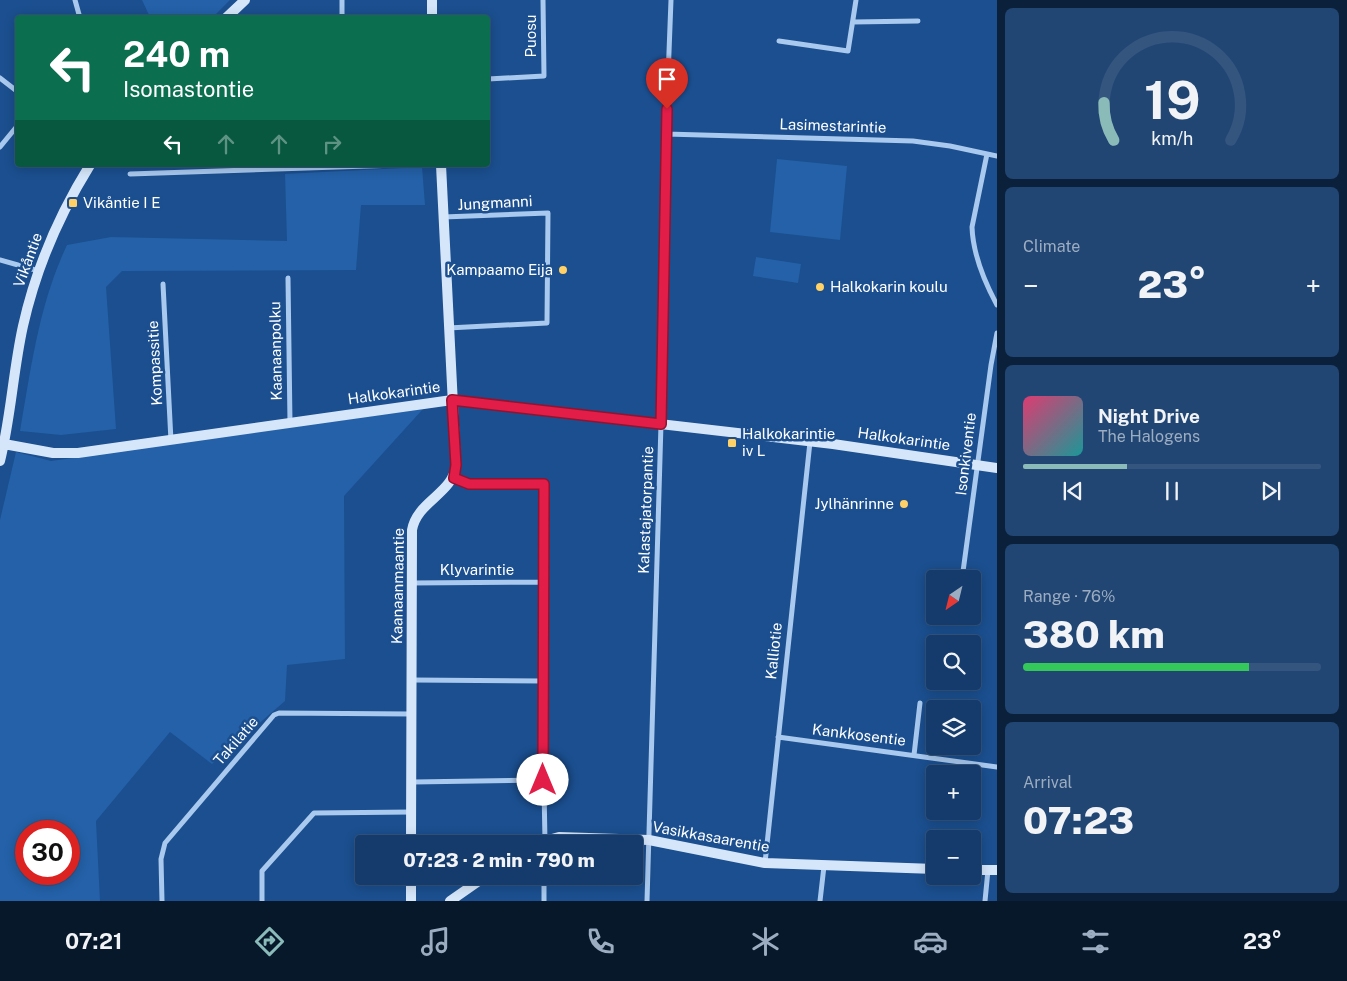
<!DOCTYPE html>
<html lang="en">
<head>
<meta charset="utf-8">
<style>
	:root { --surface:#143b6b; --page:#214673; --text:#f1f3f6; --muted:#9dadc1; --line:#33557e; --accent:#8bbbb9 }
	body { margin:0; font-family:"Public Sans",sans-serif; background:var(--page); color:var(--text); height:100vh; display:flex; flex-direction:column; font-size:19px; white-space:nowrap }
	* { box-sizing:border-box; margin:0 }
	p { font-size:16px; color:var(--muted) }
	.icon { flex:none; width:28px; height:28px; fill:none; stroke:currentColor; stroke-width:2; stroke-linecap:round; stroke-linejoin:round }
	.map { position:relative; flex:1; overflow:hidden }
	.side { display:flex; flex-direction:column; gap:8px; padding:8px; background:#0b203b; width:350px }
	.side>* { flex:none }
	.guide { position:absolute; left:15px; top:15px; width:475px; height:152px; border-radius:5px; box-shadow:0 2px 12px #0003,0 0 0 1px var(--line); background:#0b6e4f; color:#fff; overflow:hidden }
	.needle { width:32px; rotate:215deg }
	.fabs { position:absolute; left:926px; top:570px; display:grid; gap:10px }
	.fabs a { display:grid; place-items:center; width:55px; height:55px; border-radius:5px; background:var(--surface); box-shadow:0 2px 12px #0003,0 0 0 1px var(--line); font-size:25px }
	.speed { position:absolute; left:15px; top:820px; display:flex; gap:10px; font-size:25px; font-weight:700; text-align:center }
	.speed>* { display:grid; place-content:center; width:65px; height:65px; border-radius:50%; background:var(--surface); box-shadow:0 2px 12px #0003,0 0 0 1px var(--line); line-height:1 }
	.speed .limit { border:8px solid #d22; background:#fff; color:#111 }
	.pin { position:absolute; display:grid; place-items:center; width:42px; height:42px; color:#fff; margin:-51px -21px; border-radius:50% 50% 50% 0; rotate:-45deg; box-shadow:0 0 5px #0007 }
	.pin .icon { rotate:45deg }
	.me { position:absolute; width:55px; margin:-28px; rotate:0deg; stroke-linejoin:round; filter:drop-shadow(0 0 4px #0008) }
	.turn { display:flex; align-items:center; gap:18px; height:105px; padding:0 25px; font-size:22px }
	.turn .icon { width:65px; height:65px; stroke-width:2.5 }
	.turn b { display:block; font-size:35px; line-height:42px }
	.lanes { display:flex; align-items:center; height:48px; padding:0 25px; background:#0003; justify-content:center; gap:25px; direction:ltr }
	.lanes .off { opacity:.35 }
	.big { font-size:38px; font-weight:800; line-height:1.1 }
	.side .widget { flex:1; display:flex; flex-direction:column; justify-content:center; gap:8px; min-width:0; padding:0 18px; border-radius:8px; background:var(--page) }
	.side .dial { align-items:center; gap:0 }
	.dial svg { height:130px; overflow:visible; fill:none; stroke:var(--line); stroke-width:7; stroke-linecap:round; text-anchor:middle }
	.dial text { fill:var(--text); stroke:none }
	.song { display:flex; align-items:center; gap:15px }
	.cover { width:60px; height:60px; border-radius:8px; background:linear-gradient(135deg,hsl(340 70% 55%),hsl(180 70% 35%)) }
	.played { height:5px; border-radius:2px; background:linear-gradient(90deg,var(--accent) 35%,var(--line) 35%) }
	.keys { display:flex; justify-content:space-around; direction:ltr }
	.heat { display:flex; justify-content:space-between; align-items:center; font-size:28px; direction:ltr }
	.charge { height:8px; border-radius:4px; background:linear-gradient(90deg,#34c759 76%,var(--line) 0) }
	.trip { position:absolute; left:355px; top:835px; width:288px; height:50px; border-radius:5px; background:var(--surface); box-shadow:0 2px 12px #0003,0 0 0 1px var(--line); font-weight:800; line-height:50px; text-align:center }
	.tabs { display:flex; height:80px; justify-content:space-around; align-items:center; background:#08182b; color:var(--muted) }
	.tabs .icon { width:35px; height:35px }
	.tabs .on { color:var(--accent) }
	.tabs b { font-size:22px; color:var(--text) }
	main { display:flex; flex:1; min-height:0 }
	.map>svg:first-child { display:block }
	.green { fill:#2461a8; fill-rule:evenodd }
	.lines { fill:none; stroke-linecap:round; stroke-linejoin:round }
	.street { stroke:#a9c9ee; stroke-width:5 }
	.secondary { stroke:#d6e6fa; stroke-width:10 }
	.route-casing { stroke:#92132f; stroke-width:12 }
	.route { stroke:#e11d48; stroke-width:9 }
	.poi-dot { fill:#ffd166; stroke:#1b4f8f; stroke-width:2 }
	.labels { text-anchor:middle; stroke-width:5; stroke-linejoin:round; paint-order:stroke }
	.street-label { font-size:15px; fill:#fff; stroke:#1b4f8f }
	.poi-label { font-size:15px; fill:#fff; stroke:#1b4f8f; text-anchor:start }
</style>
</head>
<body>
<main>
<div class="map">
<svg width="997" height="901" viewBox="0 0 997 901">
	<rect width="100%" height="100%" fill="#1b4f8f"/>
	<path class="green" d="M142,0H230L212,18L150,17Z
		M777,159L847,166L840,240L770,232Z
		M422,167L425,205H361L356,270L122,271L106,287L116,429L61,435L20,431C31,368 39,304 67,245L111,237L287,241L285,174Z
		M756,257L801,264L798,283L753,276Z
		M423,409L344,496L345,659L287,665L285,701L212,764L170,732L96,821L100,901H0V520L16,452L51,461ZM26,831H69V874H26Z"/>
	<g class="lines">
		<path class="street" d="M75,0L80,18
			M342,0V18
			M853,22L918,21
			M779,41L848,51L856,0
			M0,78L18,92
			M488,79L544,76L543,0
			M666,134L913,141L950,146L997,156
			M0,147L18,125
			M987,154L972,227C973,255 984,281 997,305
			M130,174L398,165
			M443,217L548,213L547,323L448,328
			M0,260L39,271
			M288,278L290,423
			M163,284L171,441
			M454,478L469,484H544L542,681L545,841
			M962,579L991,365L997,333
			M411,583L543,582
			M413,680L542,681
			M778,737L997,767
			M914,755L920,703
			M413,782L543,780
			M765,863L810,442
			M162,901L161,859L165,843L274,715L279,713L411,714
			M262,901V871L314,813L412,812
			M544,901V876
			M647,901L661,424L665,156L671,0
			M820,901L824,866
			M985,901L988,870"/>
		<path class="secondary" d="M432,0V18
			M226,18L245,0
			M4,444L53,453H78L452,400L833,444L997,468
			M0,461C11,417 13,371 23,326C36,268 59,215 90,165
			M411,844L412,530C417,501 453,494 456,465L441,165
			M534,844L559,837L649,840L765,863L935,869
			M972,870H997
			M411,876V901
			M450,901L486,876"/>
	</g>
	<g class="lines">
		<g class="route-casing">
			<path id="route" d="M543,780L544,484H469L454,478L456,465L452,400L661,424L667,109"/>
		</g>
		<use href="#route" class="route"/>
	</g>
	<g class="poi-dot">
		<rect x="68" y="198" width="10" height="10" rx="2.5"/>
		<circle cx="563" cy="270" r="5"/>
		<circle cx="820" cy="287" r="5"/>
		<rect x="727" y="438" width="10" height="10" rx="2.5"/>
		<circle cx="904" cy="504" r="5"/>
	</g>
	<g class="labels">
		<g class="street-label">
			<text transform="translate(531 36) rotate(-90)" y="5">Puosu</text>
			<text transform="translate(833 126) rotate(2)" y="5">Lasimestarintie</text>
			<text transform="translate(495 203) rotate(-3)" y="5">Jungmanni</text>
			<text transform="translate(28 260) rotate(-70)" y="5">Vikåntie</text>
			<text transform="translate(276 351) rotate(-91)" y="5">Kaanaanpolku</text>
			<text transform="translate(155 363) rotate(-93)" y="5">Kompassitie</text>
			<text transform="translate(394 393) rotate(-8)" y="5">Halkokarintie</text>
			<text transform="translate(904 439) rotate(8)" y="5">Halkokarintie</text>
			<text transform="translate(966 454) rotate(-83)" y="5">Isonkiventie</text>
			<text transform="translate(646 510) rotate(-88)" y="5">Kalastajatorpantie</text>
			<text x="477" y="575">Klyvarintie</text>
			<text transform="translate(398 586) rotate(-89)" y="5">Kaanaanmaantie</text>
			<text transform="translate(774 651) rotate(-84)" y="5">Kalliotie</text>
			<text transform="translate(859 735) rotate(7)" y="5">Kankkosentie</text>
			<text transform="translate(236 741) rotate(-49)" y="5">Takilatie</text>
			<text transform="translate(711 837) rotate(10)" y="5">Vasikkasaarentie</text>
		</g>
		<g class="poi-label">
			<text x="83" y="208">Vikåntie I E</text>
			<text x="553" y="275" text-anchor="end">Kampaamo Eija</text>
			<text x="830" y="292">Halkokarin koulu</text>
			<text x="742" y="439">Halkokarintie<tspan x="742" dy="17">iv L</tspan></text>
			<text x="894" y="509" text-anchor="end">Jylhänrinne</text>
		</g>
	</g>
</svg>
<div class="fabs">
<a><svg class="needle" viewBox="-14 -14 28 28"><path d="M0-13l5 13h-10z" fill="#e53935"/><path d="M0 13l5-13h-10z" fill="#9dadc1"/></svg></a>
<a><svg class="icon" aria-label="search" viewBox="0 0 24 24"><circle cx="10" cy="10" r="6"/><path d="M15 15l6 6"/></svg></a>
<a><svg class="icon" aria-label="layers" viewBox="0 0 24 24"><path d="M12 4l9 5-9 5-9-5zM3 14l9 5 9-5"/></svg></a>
<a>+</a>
<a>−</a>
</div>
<div class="speed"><div class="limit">30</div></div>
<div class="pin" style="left:667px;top:109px;background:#d93025"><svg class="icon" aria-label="arrive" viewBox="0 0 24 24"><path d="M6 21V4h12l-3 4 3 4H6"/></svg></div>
<svg class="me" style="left:543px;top:780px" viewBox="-20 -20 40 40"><circle r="19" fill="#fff"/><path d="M0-13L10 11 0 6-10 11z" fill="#e11d48"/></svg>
<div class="trip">07:23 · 2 min · 790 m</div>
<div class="guide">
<div class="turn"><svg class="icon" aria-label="left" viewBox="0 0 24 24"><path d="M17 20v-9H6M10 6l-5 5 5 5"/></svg><div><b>240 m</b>Isomastontie</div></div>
<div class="lanes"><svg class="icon" aria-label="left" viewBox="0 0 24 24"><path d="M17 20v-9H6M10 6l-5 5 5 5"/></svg><svg class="icon off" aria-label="ahead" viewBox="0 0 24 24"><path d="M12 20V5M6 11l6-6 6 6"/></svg><svg class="icon off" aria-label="ahead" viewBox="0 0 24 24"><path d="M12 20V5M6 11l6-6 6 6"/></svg><svg class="icon off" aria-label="right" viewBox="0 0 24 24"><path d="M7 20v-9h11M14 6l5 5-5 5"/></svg></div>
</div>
</div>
<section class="side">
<div class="widget dial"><svg viewBox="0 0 100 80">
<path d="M14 69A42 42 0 1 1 86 69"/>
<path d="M14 69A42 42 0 0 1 8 46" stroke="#8bbbb9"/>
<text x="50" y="56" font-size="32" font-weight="700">19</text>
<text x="50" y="72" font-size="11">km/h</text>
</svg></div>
<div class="widget"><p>Climate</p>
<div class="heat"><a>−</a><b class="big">23°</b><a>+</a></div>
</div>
<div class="widget">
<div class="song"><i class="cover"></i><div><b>Night Drive</b><p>The Halogens</p></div></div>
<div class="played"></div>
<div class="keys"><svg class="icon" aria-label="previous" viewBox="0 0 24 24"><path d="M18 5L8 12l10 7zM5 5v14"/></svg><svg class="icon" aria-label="pause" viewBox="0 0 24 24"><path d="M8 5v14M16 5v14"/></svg><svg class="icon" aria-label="next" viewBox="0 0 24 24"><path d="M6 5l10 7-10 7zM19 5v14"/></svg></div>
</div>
<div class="widget"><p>Range · 76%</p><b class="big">380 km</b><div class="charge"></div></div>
<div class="widget"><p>Arrival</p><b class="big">07:23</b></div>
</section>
</main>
<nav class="tabs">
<b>07:21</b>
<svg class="icon on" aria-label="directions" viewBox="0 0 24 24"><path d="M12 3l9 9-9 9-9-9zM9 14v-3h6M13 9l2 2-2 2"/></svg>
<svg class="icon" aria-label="music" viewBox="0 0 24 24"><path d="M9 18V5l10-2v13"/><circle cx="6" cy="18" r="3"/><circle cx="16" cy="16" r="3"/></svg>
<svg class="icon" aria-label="phone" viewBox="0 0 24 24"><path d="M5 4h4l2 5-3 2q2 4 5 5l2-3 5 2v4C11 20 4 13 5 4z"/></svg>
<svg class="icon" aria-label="climate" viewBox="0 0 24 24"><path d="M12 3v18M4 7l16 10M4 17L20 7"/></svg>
<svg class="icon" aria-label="car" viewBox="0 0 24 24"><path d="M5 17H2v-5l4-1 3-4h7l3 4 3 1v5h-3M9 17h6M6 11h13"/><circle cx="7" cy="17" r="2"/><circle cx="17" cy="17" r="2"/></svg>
<svg class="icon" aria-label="filters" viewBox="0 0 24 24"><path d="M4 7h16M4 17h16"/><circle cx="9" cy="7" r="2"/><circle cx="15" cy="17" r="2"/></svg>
<b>23°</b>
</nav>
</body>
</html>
